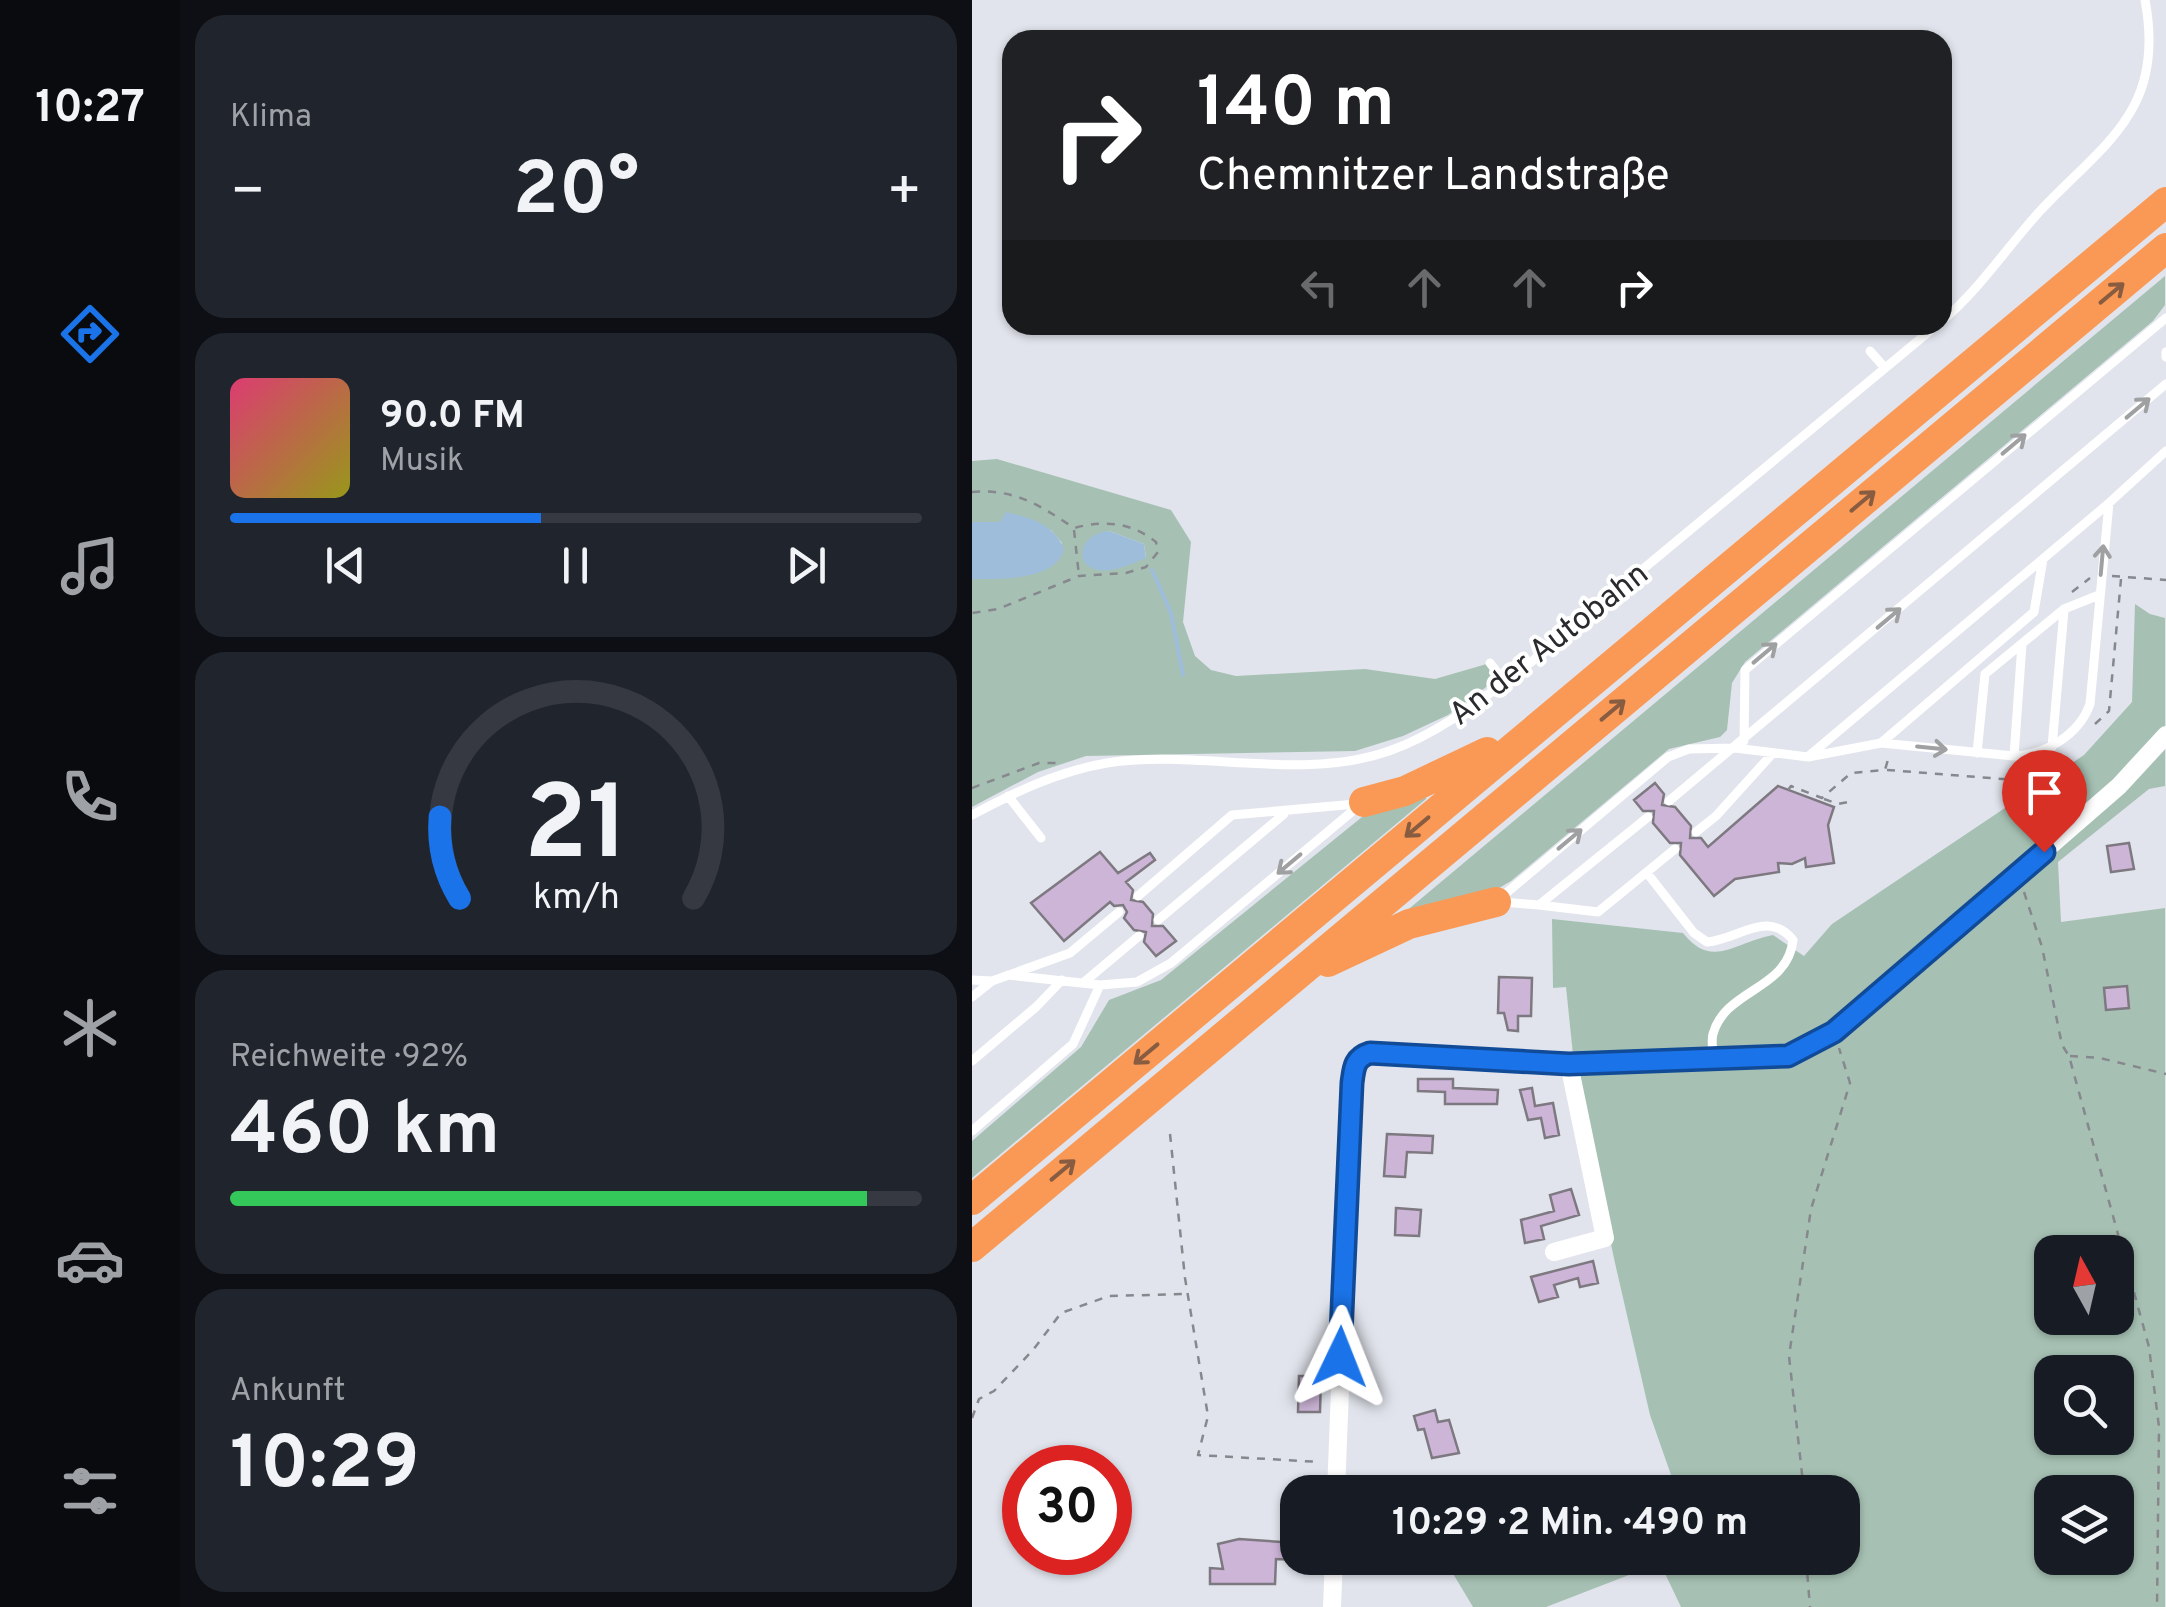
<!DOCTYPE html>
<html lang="de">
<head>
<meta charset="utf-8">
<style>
	:root { --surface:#171b24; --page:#20242c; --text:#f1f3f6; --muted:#9ea1a6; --line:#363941; --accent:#1a73e8 }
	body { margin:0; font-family:Overpass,sans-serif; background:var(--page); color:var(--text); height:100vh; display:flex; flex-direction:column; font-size:38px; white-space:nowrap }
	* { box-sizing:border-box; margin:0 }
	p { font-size:32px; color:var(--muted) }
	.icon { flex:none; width:55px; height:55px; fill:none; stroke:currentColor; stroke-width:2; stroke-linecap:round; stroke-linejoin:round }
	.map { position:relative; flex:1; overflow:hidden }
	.side { display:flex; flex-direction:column; gap:15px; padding:15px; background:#0d0f14; width:792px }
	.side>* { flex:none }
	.banner { position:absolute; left:30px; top:30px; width:950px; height:305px; border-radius:30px; box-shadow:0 2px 8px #0004; background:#202124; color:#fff; overflow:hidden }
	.needle { width:65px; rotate:352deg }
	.fabs { position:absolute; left:1062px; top:1235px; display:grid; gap:20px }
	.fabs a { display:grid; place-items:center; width:100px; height:100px; border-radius:20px; background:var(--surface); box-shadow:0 2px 8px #0004; font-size:50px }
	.speed { position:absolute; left:30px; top:1445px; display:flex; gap:20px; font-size:50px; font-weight:700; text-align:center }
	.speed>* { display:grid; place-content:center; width:130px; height:130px; border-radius:50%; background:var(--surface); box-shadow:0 2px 8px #0004; line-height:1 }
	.speed .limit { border:15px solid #d22; background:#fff; color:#111 }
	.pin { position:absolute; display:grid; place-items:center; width:85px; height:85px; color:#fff; margin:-102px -42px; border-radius:50% 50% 50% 0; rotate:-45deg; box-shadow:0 0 10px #0007 }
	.pin .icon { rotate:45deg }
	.me { position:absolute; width:110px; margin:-55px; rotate:2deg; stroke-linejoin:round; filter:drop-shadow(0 0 8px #0008) }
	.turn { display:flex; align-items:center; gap:35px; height:210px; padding:0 30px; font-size:45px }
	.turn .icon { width:130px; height:130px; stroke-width:2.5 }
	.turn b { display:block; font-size:70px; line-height:85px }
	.lanes { display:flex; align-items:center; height:95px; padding:0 30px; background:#0003; justify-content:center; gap:50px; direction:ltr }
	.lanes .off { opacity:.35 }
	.big { font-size:75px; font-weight:700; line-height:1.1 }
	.side .tile { flex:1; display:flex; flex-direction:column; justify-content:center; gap:15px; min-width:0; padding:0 35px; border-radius:30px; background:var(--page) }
	.side .dial { align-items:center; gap:0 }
	.dial svg { height:260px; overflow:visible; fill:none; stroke:var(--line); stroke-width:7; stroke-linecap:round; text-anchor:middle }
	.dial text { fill:var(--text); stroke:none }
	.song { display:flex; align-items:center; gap:30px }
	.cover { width:120px; height:120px; border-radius:15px; background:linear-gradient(135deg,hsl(340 70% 55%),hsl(60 70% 35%)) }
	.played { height:10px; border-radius:5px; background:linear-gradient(90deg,var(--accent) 45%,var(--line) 45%) }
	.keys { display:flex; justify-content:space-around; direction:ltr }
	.heat { display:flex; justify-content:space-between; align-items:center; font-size:55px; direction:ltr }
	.charge { height:15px; border-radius:8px; background:linear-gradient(90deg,#34c759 92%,var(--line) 0) }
	.trip { position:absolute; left:308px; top:1475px; width:580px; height:100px; border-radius:30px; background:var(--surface); box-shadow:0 2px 8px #0004; font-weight:700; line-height:100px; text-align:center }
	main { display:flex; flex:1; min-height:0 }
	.menu { display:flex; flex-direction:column; width:180px; justify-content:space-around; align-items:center; background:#090b0e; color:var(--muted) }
	.menu .icon { width:70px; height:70px }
	.menu .on { color:var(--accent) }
	.menu b { font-size:45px; color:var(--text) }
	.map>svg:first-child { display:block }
	.green { fill:#a6c1b3; fill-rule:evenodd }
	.water { fill:#9ebddb }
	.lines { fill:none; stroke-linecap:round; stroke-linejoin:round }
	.stream { stroke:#9ebddb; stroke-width:4 }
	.building { fill:#cdb5d8; stroke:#7e7980; stroke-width:2.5 }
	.path { stroke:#86888e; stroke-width:2.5; stroke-dasharray:8 8; stroke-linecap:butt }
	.lane { stroke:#fff; stroke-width:9 }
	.street { stroke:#fff; stroke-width:18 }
	.highway { stroke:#fa9955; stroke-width:30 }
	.oneway { stroke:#885c40 }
	.oneway2 { stroke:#9fa0a1 }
	.route-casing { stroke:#114b97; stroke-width:25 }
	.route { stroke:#1a73e8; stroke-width:18 }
	.labels { text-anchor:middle; stroke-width:8; stroke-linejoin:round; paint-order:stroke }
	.street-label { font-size:32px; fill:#2a2b2e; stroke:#fff }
</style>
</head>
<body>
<main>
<nav class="menu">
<b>10:27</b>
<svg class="icon on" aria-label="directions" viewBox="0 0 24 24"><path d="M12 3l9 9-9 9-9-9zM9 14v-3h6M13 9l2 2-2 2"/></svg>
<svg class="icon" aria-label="music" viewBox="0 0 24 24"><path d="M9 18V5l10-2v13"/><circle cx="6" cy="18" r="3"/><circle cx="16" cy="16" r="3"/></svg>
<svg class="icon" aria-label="phone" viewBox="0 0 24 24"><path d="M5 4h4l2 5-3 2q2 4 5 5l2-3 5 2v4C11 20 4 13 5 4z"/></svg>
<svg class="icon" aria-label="climate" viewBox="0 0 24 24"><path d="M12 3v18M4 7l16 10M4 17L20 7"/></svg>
<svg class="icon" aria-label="car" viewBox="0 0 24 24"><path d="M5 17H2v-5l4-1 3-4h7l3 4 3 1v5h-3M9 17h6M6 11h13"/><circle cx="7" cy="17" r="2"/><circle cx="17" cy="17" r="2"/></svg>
<svg class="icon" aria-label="filters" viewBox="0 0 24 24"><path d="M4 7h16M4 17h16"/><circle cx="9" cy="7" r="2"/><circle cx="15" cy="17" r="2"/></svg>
</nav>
<section class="side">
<div class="tile"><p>Klima</p>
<div class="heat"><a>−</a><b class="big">20°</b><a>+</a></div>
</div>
<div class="tile">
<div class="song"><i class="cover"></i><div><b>90.0 FM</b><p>Musik</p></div></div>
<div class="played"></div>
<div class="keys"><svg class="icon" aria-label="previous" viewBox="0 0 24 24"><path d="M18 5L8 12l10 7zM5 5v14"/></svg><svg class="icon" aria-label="pause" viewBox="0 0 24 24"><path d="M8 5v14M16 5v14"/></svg><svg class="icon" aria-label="next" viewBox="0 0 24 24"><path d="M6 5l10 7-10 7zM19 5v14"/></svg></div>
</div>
<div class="tile dial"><svg viewBox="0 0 100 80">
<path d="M14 69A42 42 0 1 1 86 69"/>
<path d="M14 69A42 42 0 0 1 8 44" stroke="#1a73e8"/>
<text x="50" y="56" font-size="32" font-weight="700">21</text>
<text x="50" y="72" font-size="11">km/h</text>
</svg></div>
<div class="tile"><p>Reichweite · 92%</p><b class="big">460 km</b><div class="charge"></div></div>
<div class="tile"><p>Ankunft</p><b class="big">10:29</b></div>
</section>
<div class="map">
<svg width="1194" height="1607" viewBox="0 0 1194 1607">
	<rect width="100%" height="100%" fill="#e1e4ec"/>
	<path class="green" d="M1193,276V305L1181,321L773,662L760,683L755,730L748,737L697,749L539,881L517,894L414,928Z
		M25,459L199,510L219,542L211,622L223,656L239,670L264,676L393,669L463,679L518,663L521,682L476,715L431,736L383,751L114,756L66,772L0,807V579L60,574L90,543L79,530L0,522V461ZM137,531L172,544L174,557L126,570Z
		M1163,604L1178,614L1193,618V786L1177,789L1086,862L1089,922L1193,908V1607H709L688,1563L574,1607H501L480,1572L478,1558H870V1492H705L678,1415L643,1263L603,1074L594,987L581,988L580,919L711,933C740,970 763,942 801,935L832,956L860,924L1112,755L1160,702ZM1080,1252H1145V1318H1080ZM1080,1372H1145V1438H1080ZM1080,1492H1145V1558H1080Z
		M454,795V799L0,1178V1141L109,1047L137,1000L189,980L390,817Z"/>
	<path class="water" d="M34,512C59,518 82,524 92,549C84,581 27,579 0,579V522H28Z
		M137,531L172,544L174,558C161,563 141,573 127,570C100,566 108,533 137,531Z"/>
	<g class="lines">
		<path class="stream" d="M180,570L199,613L211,675"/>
	</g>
	<path class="building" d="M683,783L692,794L690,805L703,807L719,826L718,838H729L736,847L806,786L862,807L856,825L862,863L834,867L833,858L820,864L806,863L807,872L763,879L742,896L708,855L709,843H698L681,823L682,811H671L662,800Z
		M1157,843L1162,869L1139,872L1135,846Z
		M128,852L146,873L178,853L183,860L154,882L161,890L159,900L171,902L181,914L180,926H191L204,941L184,956L172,942L174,932L162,930L152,918L155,912L151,905L142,906L138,902L92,941L59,903Z
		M527,977L560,978L559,1016H546V1031L536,1030L532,1013H526Z
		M1155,986L1157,1008L1134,1010L1132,988Z
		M446,1079H481V1088L526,1090L525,1104H473V1092L446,1091Z
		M560,1088L563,1106L581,1103L587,1135L573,1138L569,1118L556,1120L548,1090Z
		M415,1134L461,1136L460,1153L435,1152L433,1177L412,1176Z
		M599,1189L607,1215L569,1226L572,1239L553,1243L549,1220L582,1211L578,1195Z
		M424,1208L449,1210L447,1236L423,1235Z
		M621,1261L626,1283L608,1287L606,1278L582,1285L586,1297L567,1302L559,1277Z
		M327,1376H349L348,1412H326Z
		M463,1410L466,1422L477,1420L487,1453L460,1458L452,1429L446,1430L442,1416Z
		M267,1539L325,1543V1560L304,1559L303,1584H238V1568L251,1569L246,1544Z"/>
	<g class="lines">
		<path class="path" d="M0,492C42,488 69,506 102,528C132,520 159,522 184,542L186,552L174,567L154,573L107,576L26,609L0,613
			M102,530L107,576
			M1140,576L1194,580
			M1100,592L1118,578
			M1123,724L1137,711L1149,579
			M915,770L1057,781L1083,759
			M0,788L67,763H87
			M816,790L819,786L850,798L879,773L913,770L917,756
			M852,799L866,804L881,801
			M1052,892L1070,947L1090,1045L1097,1056L1177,1347L1187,1427L1185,1607
			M1098,1056L1128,1058L1194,1074
			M198,1134L213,1278L236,1416L226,1455L348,1462
			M0,1418L7,1399L22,1391L61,1350L89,1313L137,1296L213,1294
			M832,1492L817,1356L839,1209L878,1083L867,1048
			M834,1558L838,1607"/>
		<path class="lane" d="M970,321C1008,289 1035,247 1068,211C1132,143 1194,111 1173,0
			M898,351L913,368
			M1194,352V357
			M518,663L533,682
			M772,741L773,670L1194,318
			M909,743L1062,612L1071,559
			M1080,747L1092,610
			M1005,753L1013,674L1092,609L1127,595
			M838,755L1136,504
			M1042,756L1050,644
			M36,796L69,838
			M697,801L1194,384
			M0,815C43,792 87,771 135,763C225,749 329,782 417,751C468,733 510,699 553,667L965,325
			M724,832L744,816L801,753
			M675,873L722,933L735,942C767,939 796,909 821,940C816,990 753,989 741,1034C739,1040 741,1051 741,1058
			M166,896L260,815L384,804
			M526,900L696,757L717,749L763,748L836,757L909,743L1042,756C1073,755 1107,735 1118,704L1137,503L1194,451
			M531,902L567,905L676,817
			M567,905L626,912L703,849
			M186,920L312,814
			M36,975L128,985L165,982L199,963L389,804
			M0,980L20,981L98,953L147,912
			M111,983L167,936
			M0,997L20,981
			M0,1061L64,1007L90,980
			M0,1131L101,1044L128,985"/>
		<path class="street" d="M582,1252L633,1238L597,1064
			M364,1492L380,1083L385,1060L398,1053L597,1064L815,1055L839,1046L881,1017L1147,786L1194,735
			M360,1607L362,1558"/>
		<path class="highway" d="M392,802L433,791L515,752
			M356,962L437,924L524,902
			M0,1200L1194,202
			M0,1247L1194,248"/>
	</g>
	<defs><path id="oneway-shaft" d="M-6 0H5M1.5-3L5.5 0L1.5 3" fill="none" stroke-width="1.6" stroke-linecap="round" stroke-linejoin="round" transform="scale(2.5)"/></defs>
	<g class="oneway">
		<use href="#oneway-shaft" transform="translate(1140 293) rotate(-40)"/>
		<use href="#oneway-shaft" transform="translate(891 501) rotate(-40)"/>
		<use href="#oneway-shaft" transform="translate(641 710) rotate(-40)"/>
		<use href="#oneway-shaft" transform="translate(445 827) rotate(140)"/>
		<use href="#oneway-shaft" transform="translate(174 1054) rotate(140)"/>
		<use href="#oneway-shaft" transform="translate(91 1170) rotate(-40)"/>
	</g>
	<g class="oneway2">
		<use href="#oneway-shaft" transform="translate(1166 408) rotate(-40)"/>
		<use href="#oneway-shaft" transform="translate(1042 444) rotate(-40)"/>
		<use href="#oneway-shaft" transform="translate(1130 560) rotate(-85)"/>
		<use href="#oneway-shaft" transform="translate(917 618) rotate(-40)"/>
		<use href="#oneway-shaft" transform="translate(793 653) rotate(-40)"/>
		<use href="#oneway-shaft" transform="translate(960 748) rotate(6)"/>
		<use href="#oneway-shaft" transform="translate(598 839) rotate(-40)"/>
		<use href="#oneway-shaft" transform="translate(317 864) rotate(140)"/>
	</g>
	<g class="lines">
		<g class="route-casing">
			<path id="route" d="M368,1357L380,1083C382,1068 382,1058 398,1053L597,1064L816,1056L862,1032L1072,852"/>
		</g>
		<use href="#route" class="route"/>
	</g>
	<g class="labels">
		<g class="street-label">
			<text transform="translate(576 643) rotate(-38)" y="11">An der Autobahn</text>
		</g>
	</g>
</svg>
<div class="fabs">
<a><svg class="needle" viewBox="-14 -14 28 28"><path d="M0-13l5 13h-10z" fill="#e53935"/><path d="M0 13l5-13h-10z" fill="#9ea1a6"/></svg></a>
<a><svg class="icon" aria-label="search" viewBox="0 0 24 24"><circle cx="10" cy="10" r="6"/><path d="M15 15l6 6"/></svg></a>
<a><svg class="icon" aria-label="layers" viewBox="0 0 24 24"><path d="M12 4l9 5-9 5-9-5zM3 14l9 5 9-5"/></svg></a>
</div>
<div class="speed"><div class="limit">30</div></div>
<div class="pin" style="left:1072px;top:852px;background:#d93025"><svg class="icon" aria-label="arrive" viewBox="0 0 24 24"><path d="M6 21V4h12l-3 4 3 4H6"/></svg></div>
<svg class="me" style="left:368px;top:1357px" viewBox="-20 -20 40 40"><path d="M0-17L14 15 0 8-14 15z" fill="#1a73e8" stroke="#fff" stroke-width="4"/></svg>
<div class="trip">10:29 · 2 Min. · 490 m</div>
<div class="banner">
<div class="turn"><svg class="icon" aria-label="right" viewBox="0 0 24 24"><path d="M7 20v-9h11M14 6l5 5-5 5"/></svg><div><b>140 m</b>Chemnitzer Landstraße</div></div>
<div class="lanes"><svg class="icon off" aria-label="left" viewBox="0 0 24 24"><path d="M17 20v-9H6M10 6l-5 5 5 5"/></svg><svg class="icon off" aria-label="ahead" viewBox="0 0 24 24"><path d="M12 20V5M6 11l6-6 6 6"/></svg><svg class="icon off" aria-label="ahead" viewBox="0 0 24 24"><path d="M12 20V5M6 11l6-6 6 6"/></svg><svg class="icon" aria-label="right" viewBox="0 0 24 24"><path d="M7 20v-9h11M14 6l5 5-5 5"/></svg></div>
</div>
</div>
</main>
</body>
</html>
